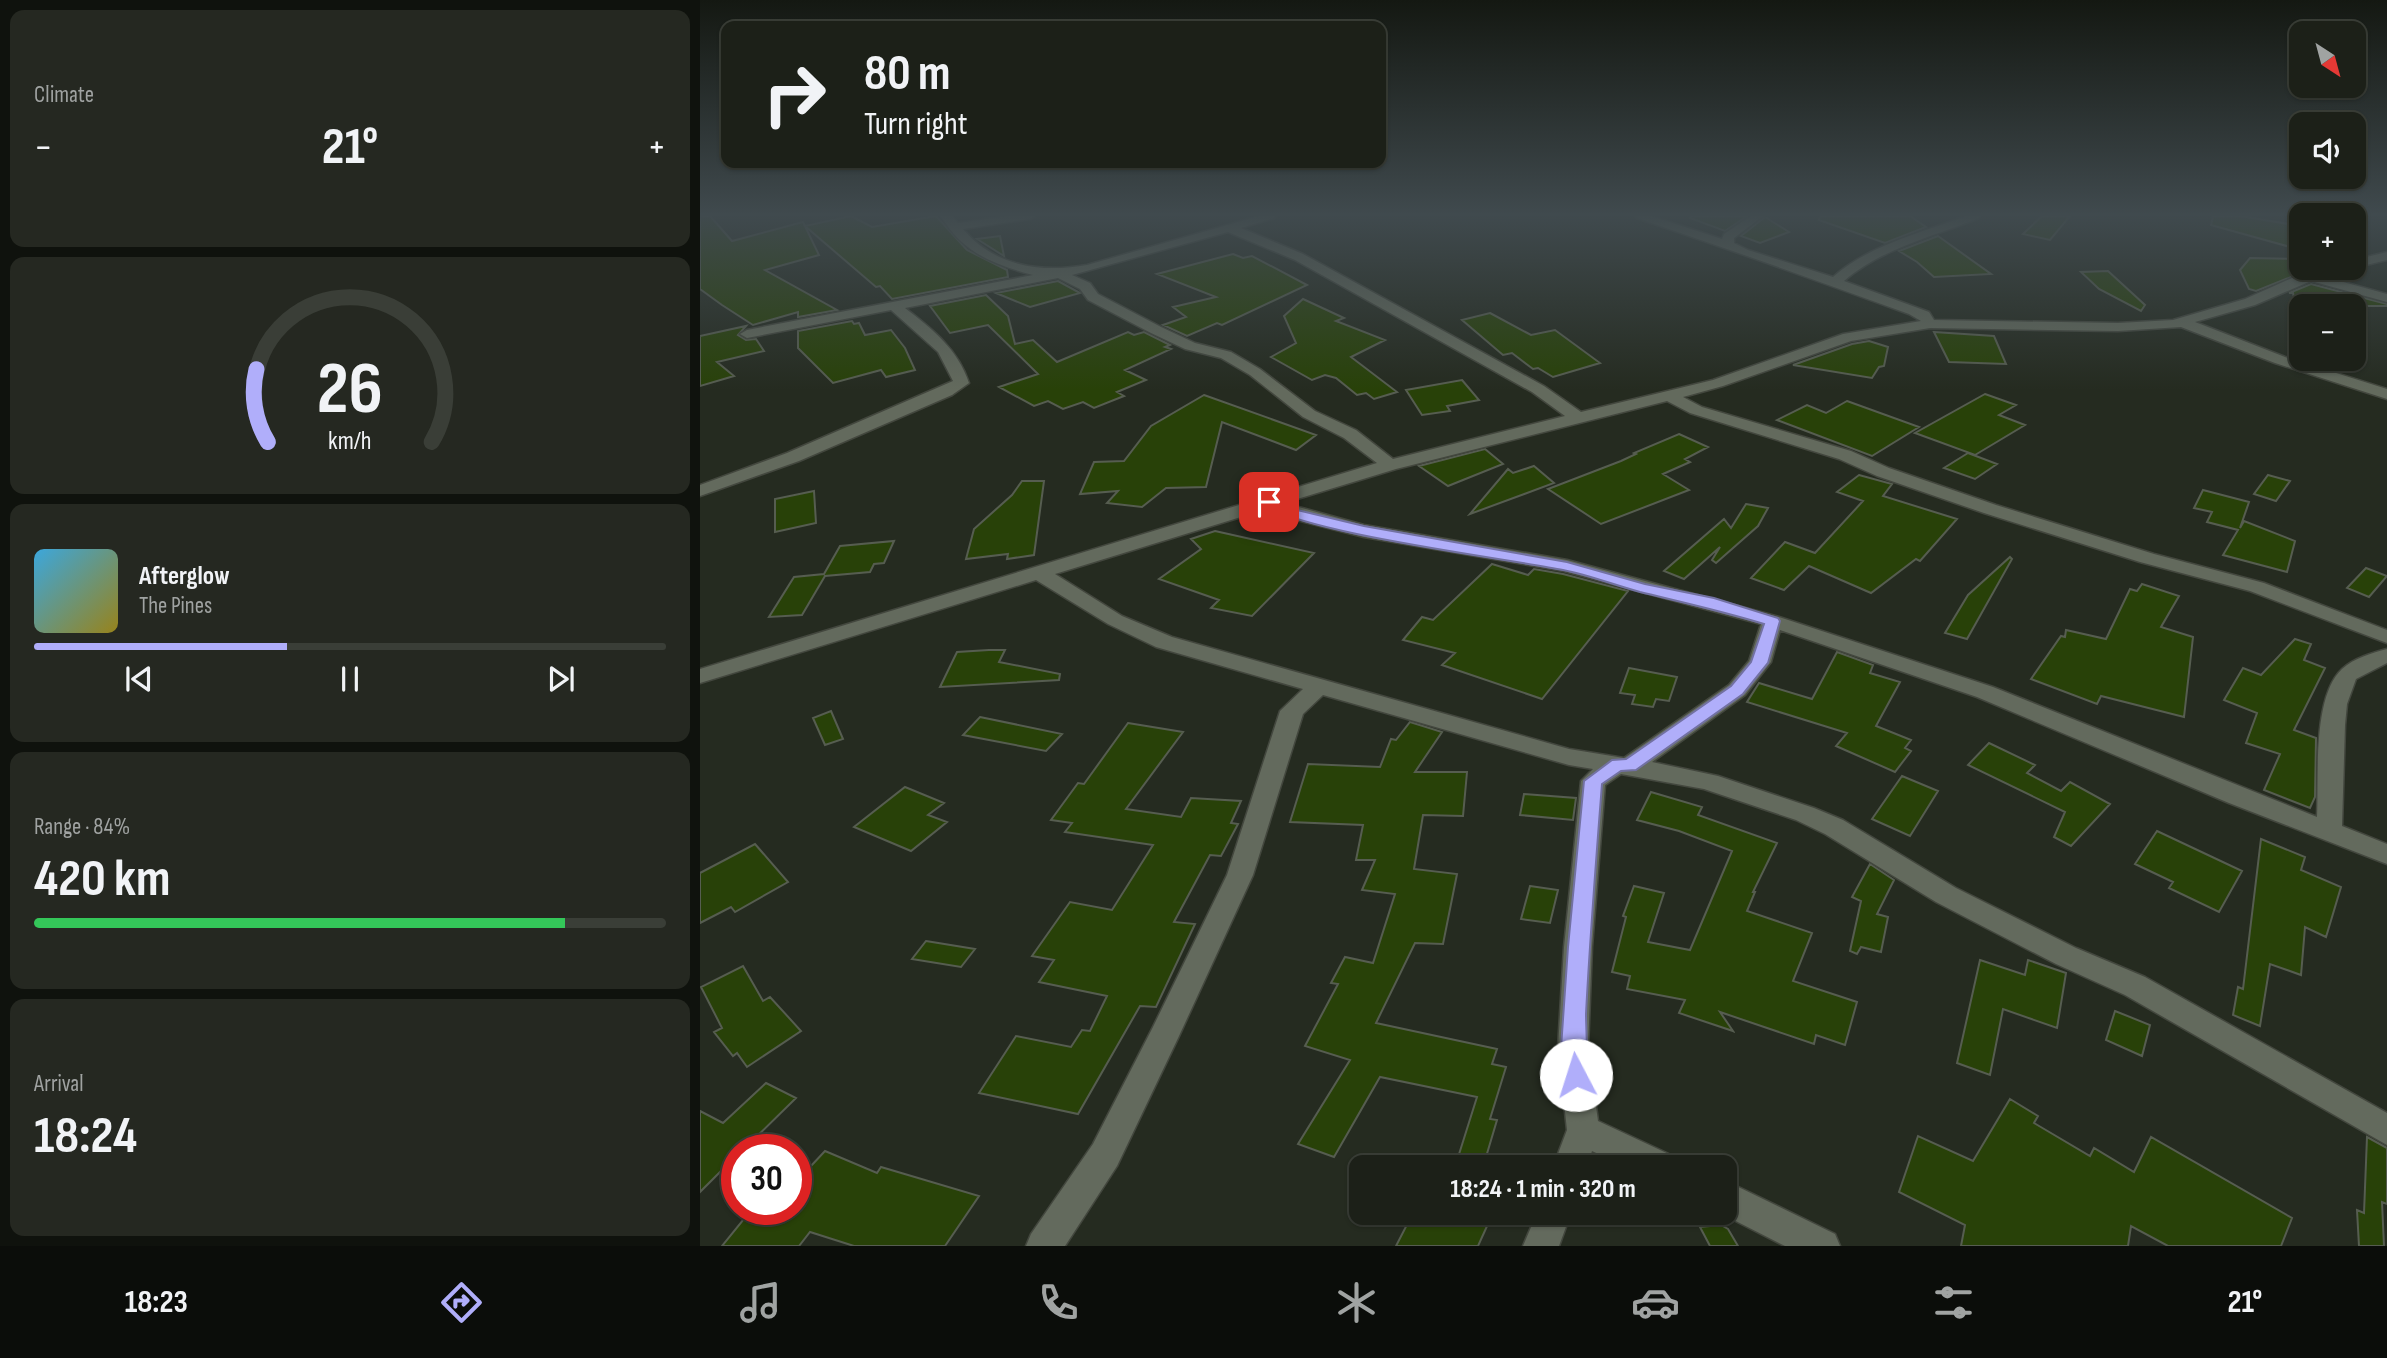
<!DOCTYPE html>
<html lang="en">
<head>
<meta charset="utf-8">
<style>
	:root { --surface:#1c2018; --page:#252821; --text:#f1f3f6; --muted:#a0a3a2; --line:#3a3e37; --accent:#b0aefa }
	body { margin:0; font-family:"Sofia Sans Condensed",sans-serif; background:var(--page); color:var(--text); height:100vh; display:flex; flex-direction:column; font-size:26px; white-space:nowrap }
	* { box-sizing:border-box; margin:0 }
	p { font-size:23px; color:var(--muted) }
	.icon { flex:none; width:38px; height:38px; fill:none; stroke:currentColor; stroke-width:2; stroke-linecap:round; stroke-linejoin:round }
	.map { position:relative; flex:1; overflow:hidden }
	.sheet { display:flex; flex-direction:column; gap:10px; padding:10px; background:#0f120d; width:700px }
	.sheet>* { flex:none }
	.guide { position:absolute; left:21px; top:21px; width:665px; height:147px; border-radius:14px; box-shadow:0 2px 5px #0004,0 0 0 2px var(--line); background:#1c2018; color:var(--text); overflow:hidden }
	.needle { width:46px; rotate:144deg }
	.fabs { position:absolute; left:1589px; top:21px; display:grid; gap:14px }
	.fabs a { display:grid; place-items:center; width:77px; height:77px; border-radius:14px; background:var(--surface); box-shadow:0 2px 5px #0004,0 0 0 2px var(--line); font-size:35px }
	.speed { position:absolute; left:21px; top:1134px; display:flex; gap:14px; font-size:35px; font-weight:700; text-align:center }
	.speed>* { display:grid; place-content:center; width:91px; height:91px; border-radius:50%; background:var(--surface); box-shadow:0 2px 5px #0004,0 0 0 2px var(--line); line-height:1 }
	.speed .limit { border:10px solid #d22; background:#fff; color:#111 }
	.pin { position:absolute; display:grid; place-items:center; width:60px; height:60px; color:#fff; margin:-30px; border-radius:14px; box-shadow:0 4px 10px #0006 }
	.me { position:absolute; width:77px; margin:-38px; rotate:355deg; stroke-linejoin:round; filter:drop-shadow(0 0 5px #0008) }
	.turn { display:flex; align-items:center; gap:24px; height:147px; padding:0 28px; font-size:32px }
	.turn .icon { width:91px; height:91px; stroke-width:2.5 }
	.turn b { display:block; font-size:49px; line-height:60px }
	.big { font-size:52px; font-weight:700; line-height:1.1 }
	.sheet .card { flex:1; display:flex; flex-direction:column; justify-content:center; gap:10px; min-width:0; padding:0 24px; border-radius:14px; background:var(--page) }
	.sheet .dial { align-items:center; gap:0 }
	.dial svg { height:182px; overflow:visible; fill:none; stroke:var(--line); stroke-width:7; stroke-linecap:round; text-anchor:middle }
	.dial text { fill:var(--text); stroke:none }
	.song { display:flex; align-items:center; gap:21px }
	.cover { width:84px; height:84px; border-radius:10px; background:linear-gradient(135deg,hsl(200 70% 55%),hsl(50 70% 35%)) }
	.played { height:7px; border-radius:4px; background:linear-gradient(90deg,var(--accent) 40%,var(--line) 40%) }
	.keys { display:flex; justify-content:space-around; direction:ltr }
	.heat { display:flex; justify-content:space-between; align-items:center; font-size:38px; direction:ltr }
	.charge { height:10px; border-radius:5px; background:linear-gradient(90deg,#34c759 84%,var(--line) 0) }
	.trip { position:absolute; left:649px; top:1155px; width:388px; height:70px; border-radius:14px; background:var(--surface); box-shadow:0 2px 5px #0004,0 0 0 2px var(--line); font-weight:700; line-height:70px; text-align:center }
	.tabs { display:flex; height:112px; justify-content:space-around; align-items:center; background:#0b0d0a; color:var(--muted) }
	.tabs .icon { width:49px; height:49px }
	.tabs .current { color:var(--accent) }
	.tabs b { font-size:32px; color:var(--text) }
	main { display:flex; flex:1; min-height:0 }
	.map>svg:first-child { display:block }
	.building { fill:#284108; stroke:#565d50; stroke-width:2 }
	.lines { fill:none; stroke-linecap:round; stroke-linejoin:round }
	.street-casing { stroke:#43473e; stroke-width:3 }
	.street { fill:#636a5d; fill-rule:evenodd }
	.route { fill:#b0aefa; stroke:#7271a2; stroke-width:2 }
</style>
</head>
<body>
<main>
<section class="sheet">
<div class="card"><p>Climate</p>
<div class="heat"><a>−</a><b class="big">21°</b><a>+</a></div>
</div>
<div class="card dial"><svg viewBox="0 0 100 80">
<path d="M14 69A42 42 0 1 1 86 69"/>
<path d="M14 69A42 42 0 0 1 9 37" stroke="#b0aefa"/>
<text x="50" y="56" font-size="32" font-weight="700">26</text>
<text x="50" y="72" font-size="11">km/h</text>
</svg></div>
<div class="card">
<div class="song"><i class="cover"></i><div><b>Afterglow</b><p>The Pines</p></div></div>
<div class="played"></div>
<div class="keys"><svg class="icon" aria-label="previous" viewBox="0 0 24 24"><path d="M18 5L8 12l10 7zM5 5v14"/></svg><svg class="icon" aria-label="pause" viewBox="0 0 24 24"><path d="M8 5v14M16 5v14"/></svg><svg class="icon" aria-label="next" viewBox="0 0 24 24"><path d="M6 5l10 7-10 7zM19 5v14"/></svg></div>
</div>
<div class="card"><p>Range · 84%</p><b class="big">420 km</b><div class="charge"></div></div>
<div class="card"><p>Arrival</p><b class="big">18:24</b></div>
</section>
<div class="map">
<svg width="1687" height="1246" viewBox="0 0 1687 1246">
	<rect width="100%" height="100%" fill="#252b20"/>
	<path class="building" d="M0,216H10L32,241L103,222L119,255L65,270L137,310L98,317V312L53,325L22,305L0,289Z
		M151,216L172,227L236,216L267,250L307,270L308,277L192,299L180,286L176,287L105,226Z
		M991,216H1047L1025,231L990,218Z
		M1120,216H1210L1226,227L1185,243L1119,220Z
		M1342,216H1370L1350,240L1323,234Z
		M1513,216H1540L1601,226V250L1511,225Z
		M1065,217L1089,232L1060,243L1041,236Z
		M300,236L304,256L277,239Z
		M1238,236L1291,274L1234,277L1217,262L1199,251Z
		M533,254L543,258L552,256L607,285L522,325L517,323L487,336L463,325L486,317L473,307L516,297L457,274Z
		M1550,258L1601,259V273L1556,291L1549,289L1540,270Z
		M1408,271L1445,305L1441,311L1399,289L1381,272Z
		M358,281L380,293L330,307L296,293Z
		M1611,284L1687,304V306H1606L1595,303L1593,293H1589Z
		M286,295L308,316L315,344L333,340L357,362L428,332L434,335L444,332L470,345L465,347L471,349L425,370L446,380L417,392L424,396L394,408L383,402L363,409L348,401L334,406L299,387L338,374L288,325L250,333L230,306Z
		M603,299L644,318L636,321L685,340L651,357L697,392L674,399L666,393L657,395L636,378L625,375L612,380L571,357L596,343L584,316Z
		M790,313L831,335L855,330L900,363L853,377L838,368L833,369L812,353L803,355L762,320Z
		M152,321L154,324L159,323L165,335L191,330L205,348L215,370L186,377L181,370L133,383L98,348V331Z
		M46,326L38,335L46,340L56,339L64,351L17,362L34,376L0,386V336Z
		M1234,332L1294,336L1306,364L1249,362Z
		M1169,341L1188,347L1184,366L1179,367L1172,378L1093,365L1152,344Z
		M762,380L779,400L747,406L750,411L722,415L706,390Z
		M1285,394L1316,405L1299,415L1325,425L1275,455L1215,433Z
		M504,395L616,435L596,450L522,422L506,487L466,488L442,507L407,503L418,491L380,494L394,462L424,461L451,426Z
		M1147,401L1219,427L1172,456L1077,420L1107,405L1126,413Z
		M979,434L1008,447L985,459L990,462L963,474L989,490L901,524L848,489L921,461L936,454L934,453Z
		M785,449L803,464L748,486L719,466Z
		M1268,453L1297,464L1275,479L1244,468Z
		M834,466L854,483L770,514L808,469L813,473Z
		M1159,475L1192,484L1183,496L1257,519L1220,561L1216,559L1171,593L1109,566L1084,590L1051,578L1085,542L1115,553L1163,501L1137,492Z
		M1568,475L1590,481L1576,501L1554,494Z
		M322,481H344L334,555L307,559L308,554L266,559L274,529L312,495Z
		M1503,490L1549,502L1540,528L1544,521L1595,541L1587,572L1523,555L1538,530L1507,522L1512,512L1494,508Z
		M114,491L116,523L75,532V499Z
		M1046,504L1068,508L1058,526L1016,563L1012,560L1020,547L984,579L964,571L1024,519L1031,528Z
		M515,531L614,553L552,616L511,608L519,600L459,579L501,549L491,539Z
		M194,541L184,563L174,564L170,572L125,576L102,615L69,617L94,577L124,574L140,546Z
		M1310,557L1312,559L1267,639L1245,633L1268,595Z
		M792,564L828,575L834,569L863,574L928,591L842,699L742,665L755,653L703,640L722,617L733,620Z
		M1666,568L1687,576L1669,597L1647,588Z
		M1442,584L1479,596L1461,627L1493,637L1484,717L1401,696L1397,704L1331,679L1361,636L1365,637L1366,630L1406,639L1430,589L1437,591Z
		M1595,639L1611,644L1604,660L1625,668L1594,730L1616,738L1615,797L1610,808L1564,790L1580,754L1546,743L1557,713L1524,700L1543,668L1561,675Z
		M289,650H305L299,662L360,674L359,680L240,687L257,652Z
		M1137,652L1173,665L1170,673L1200,682L1176,726L1211,740L1205,748L1211,751L1195,772L1136,746L1147,733L1047,702L1059,683L1112,699Z
		M929,668L977,677L969,701L956,699L953,707L932,704L935,695L920,693Z
		M131,711L143,739L125,745L113,718Z
		M280,717L362,734L346,751L263,735Z
		M710,722L742,732L715,772H767L763,816L723,815L714,869L757,874L743,944L715,943L676,1023L797,1049L792,1064L806,1067L790,1119L797,1120L783,1167H755L777,1097L680,1077L634,1157L598,1144L650,1060L605,1046L638,984L631,983L645,957L673,963L695,894L662,890L675,860H656L663,825L590,822L608,764L680,767L691,739L696,740Z
		M428,723L483,732L426,809L481,817L491,798L541,801L531,823L538,824L521,856L510,855L474,922L495,924L456,1007L440,1006L378,1114L279,1093L316,1036L371,1047L382,1030L390,1031L407,996L339,982L354,960L332,956L370,902L412,910L453,845L365,832L372,823L351,820L378,783L384,784Z
		M1289,743L1335,765L1327,773L1361,791L1370,782L1410,804L1371,846L1354,837L1365,812L1268,765Z
		M1202,776L1238,791L1210,836L1172,819Z
		M205,787L244,803L228,815L247,822L211,851L154,827Z
		M951,792L1002,807L998,815L1077,843L1053,892H1055L1047,911L1112,933L1093,981L1157,1002L1145,1045L1116,1035L1114,1044L1020,1012L1033,1031L979,1013L985,1000L927,989L930,976L912,972L926,917L923,916L934,886L964,893L948,942L990,950L1032,851L979,831L937,820Z
		M824,794L876,798L873,820L820,815Z
		M1457,831L1542,871L1519,912L1469,888L1473,882L1435,864Z
		M1561,839L1605,857L1601,870L1641,887L1626,937L1605,927L1601,975L1570,964L1560,1026L1533,1015L1538,987L1543,989Z
		M55,844L88,882L35,912L31,907L0,923V873Z
		M1170,864L1194,880L1177,914L1188,917L1181,952L1161,947L1157,954L1150,951L1161,901L1152,897Z
		M830,886L858,890L850,923L821,919Z
		M226,941L275,949L261,967L212,959Z
		M1280,960L1325,975L1328,960L1366,973L1357,1028L1303,1009L1290,1075L1257,1063Z
		M43,966L63,1001L70,997L101,1031L47,1067L37,1053L33,1056L14,1032L22,1028L1,987Z
		M1415,1011L1450,1025L1442,1056L1406,1040Z
		M66,1083L96,1098L43,1150H37V1155L0,1192V1111L23,1123Z
		M1310,1099L1338,1116L1334,1123L1390,1156L1394,1148L1434,1172L1451,1137L1592,1218L1581,1246H1468L1431,1226L1428,1246H1261L1265,1225L1199,1192L1218,1136L1273,1161Z
		M1667,1137L1687,1148V1204L1682,1202L1684,1246H1659L1657,1210L1664,1213Z
		M125,1151L177,1173L181,1167L279,1196L245,1246H154L110,1232L99,1246H22L52,1209H96V1182Z
		M713,1213H793L778,1246H696Z
		M1021,1225L1028,1229L1038,1246H1010L1000,1227Z"/>
	<g class="lines">
		<g class="street-casing">
			<path id="street" d="M241,216H252L258,223L309,216H335L330,219L263,229C295,267 342,273 387,265L559,216H575L574,218L541,228L603,254L844,386L881,412L1013,380L1143,334L1221,321L1209,314C1119,281 1028,249 937,218L936,216H951L1022,239L1024,234L1051,216H1063L1034,238V243L1048,250L1133,277C1169,245 1221,233 1266,216H1280L1279,218C1235,236 1180,249 1144,281L1229,312L1234,320L1418,323L1473,320L1545,299L1592,278L1628,268H1647L1625,277L1687,294V302L1611,281L1555,305L1495,322L1585,357L1687,389V399L1575,363L1481,327L1418,331L1230,328L1151,341L1023,386L983,397L1002,407L1151,451L1189,468L1296,505L1454,554L1564,583L1687,630V643L1550,591L1440,562L1284,513L1177,476L1139,459L990,413L967,401L696,469L584,503L664,525L867,560L1079,617L1293,687L1617,817C1619,778 1612,697 1642,669C1654,658 1672,653 1687,649V663L1656,679L1647,704L1645,725L1642,826L1687,844V864L1529,803L1277,697L1080,630L1071,662L1045,695L952,762L1018,776L1114,808L1143,820L1256,888L1376,948L1445,977L1687,1113V1145L1425,995L1356,964L1236,902L1125,834L1096,820L1004,789L921,774L905,785L892,947L888,1048L898,1121L973,1156L978,1167H926L892,1151L887,1167H853L867,1130L858,1048L864,947L881,781L893,769L869,765L623,695L603,714L553,875L479,1036L417,1166L365,1246H326L331,1234L393,1144L453,1027L527,875L580,711L603,689L456,647L408,624L336,580L0,683V669L677,463L644,438L603,417L550,375L521,358L485,349L451,333L388,300L380,289L358,278L205,308C232,329 258,349 269,383L252,395L99,461L0,496V485L87,453L253,381L238,352L191,310L47,338L40,334L47,330L333,275C292,264 262,252 241,216ZM528,232L595,260L832,392L865,416L693,459L656,430L615,411L560,369L531,352L495,343L461,327L398,294L390,283L372,275ZM567,509L577,515L664,537L864,571L1061,624L1049,661L1029,685L924,758L869,749L472,637L422,616L355,574Z
				M1687,252V260L1654,268V260Z
				M1026,1181L1135,1234L1140,1246H1085L1020,1213H1026Z
				M837,1213H871L859,1246H823Z"/>
		</g>
		<use href="#street" class="street"/>
	</g>
	<linearGradient id="sky" x2="0" y2="1"><stop stop-color="#141812"/><stop offset="0.55" stop-color="#404a4e"/><stop offset="1" stop-color="#404a4e" stop-opacity="0"/></linearGradient>
	<rect width="1687" height="390" fill="url(#sky)"/>
	<path class="route" d="M569,498L589,508L664,526L867,562L945,584L1014,598L1078,618L1080,621L1068,663L1043,694L936,770L921,771L902,784C896,860 890,937 886,1014C886,1029 889,1073 885,1082L876,1086L868,1082L861,1048L868,947L884,781L912,760L926,759L1031,686L1051,662L1064,624C1022,611 981,602 940,592C914,585 889,575 863,570C811,559 590,532 562,502Z"/>
</svg>
<div class="fabs">
<a><svg class="needle" viewBox="-14 -14 28 28"><path d="M0-13l5 13h-10z" fill="#e53935"/><path d="M0 13l5-13h-10z" fill="#a0a3a2"/></svg></a>
<a><svg class="icon" aria-label="sound" viewBox="0 0 24 24"><path d="M4 9h4l5-4v14l-5-4H4zM17 9q2 3 0 6"/></svg></a>
<a>+</a>
<a>−</a>
</div>
<div class="speed"><div class="limit">30</div></div>
<div class="pin" style="left:569px;top:502px;background:#d93025"><svg class="icon" aria-label="arrive" viewBox="0 0 24 24"><path d="M6 21V4h12l-3 4 3 4H6"/></svg></div>
<svg class="me" style="left:876px;top:1075px" viewBox="-20 -20 40 40"><circle r="19" fill="#fff"/><path d="M0-13L10 11 0 6-10 11z" fill="#b0aefa"/></svg>
<div class="trip">18:24 · 1 min · 320 m</div>
<div class="guide">
<div class="turn"><svg class="icon" aria-label="right" viewBox="0 0 24 24"><path d="M7 20v-9h11M14 6l5 5-5 5"/></svg><div><b>80 m</b>Turn right</div></div>
</div>
</div>
</main>
<nav class="tabs">
<b>18:23</b>
<svg class="icon current" aria-label="directions" viewBox="0 0 24 24"><path d="M12 3l9 9-9 9-9-9zM9 14v-3h6M13 9l2 2-2 2"/></svg>
<svg class="icon" aria-label="music" viewBox="0 0 24 24"><path d="M9 18V5l10-2v13"/><circle cx="6" cy="18" r="3"/><circle cx="16" cy="16" r="3"/></svg>
<svg class="icon" aria-label="phone" viewBox="0 0 24 24"><path d="M5 4h4l2 5-3 2q2 4 5 5l2-3 5 2v4C11 20 4 13 5 4z"/></svg>
<svg class="icon" aria-label="climate" viewBox="0 0 24 24"><path d="M12 3v18M4 7l16 10M4 17L20 7"/></svg>
<svg class="icon" aria-label="car" viewBox="0 0 24 24"><path d="M5 17H2v-5l4-1 3-4h7l3 4 3 1v5h-3M9 17h6M6 11h13"/><circle cx="7" cy="17" r="2"/><circle cx="17" cy="17" r="2"/></svg>
<svg class="icon" aria-label="filters" viewBox="0 0 24 24"><path d="M4 7h16M4 17h16"/><circle cx="9" cy="7" r="2"/><circle cx="15" cy="17" r="2"/></svg>
<b>21°</b>
</nav>
</body>
</html>
